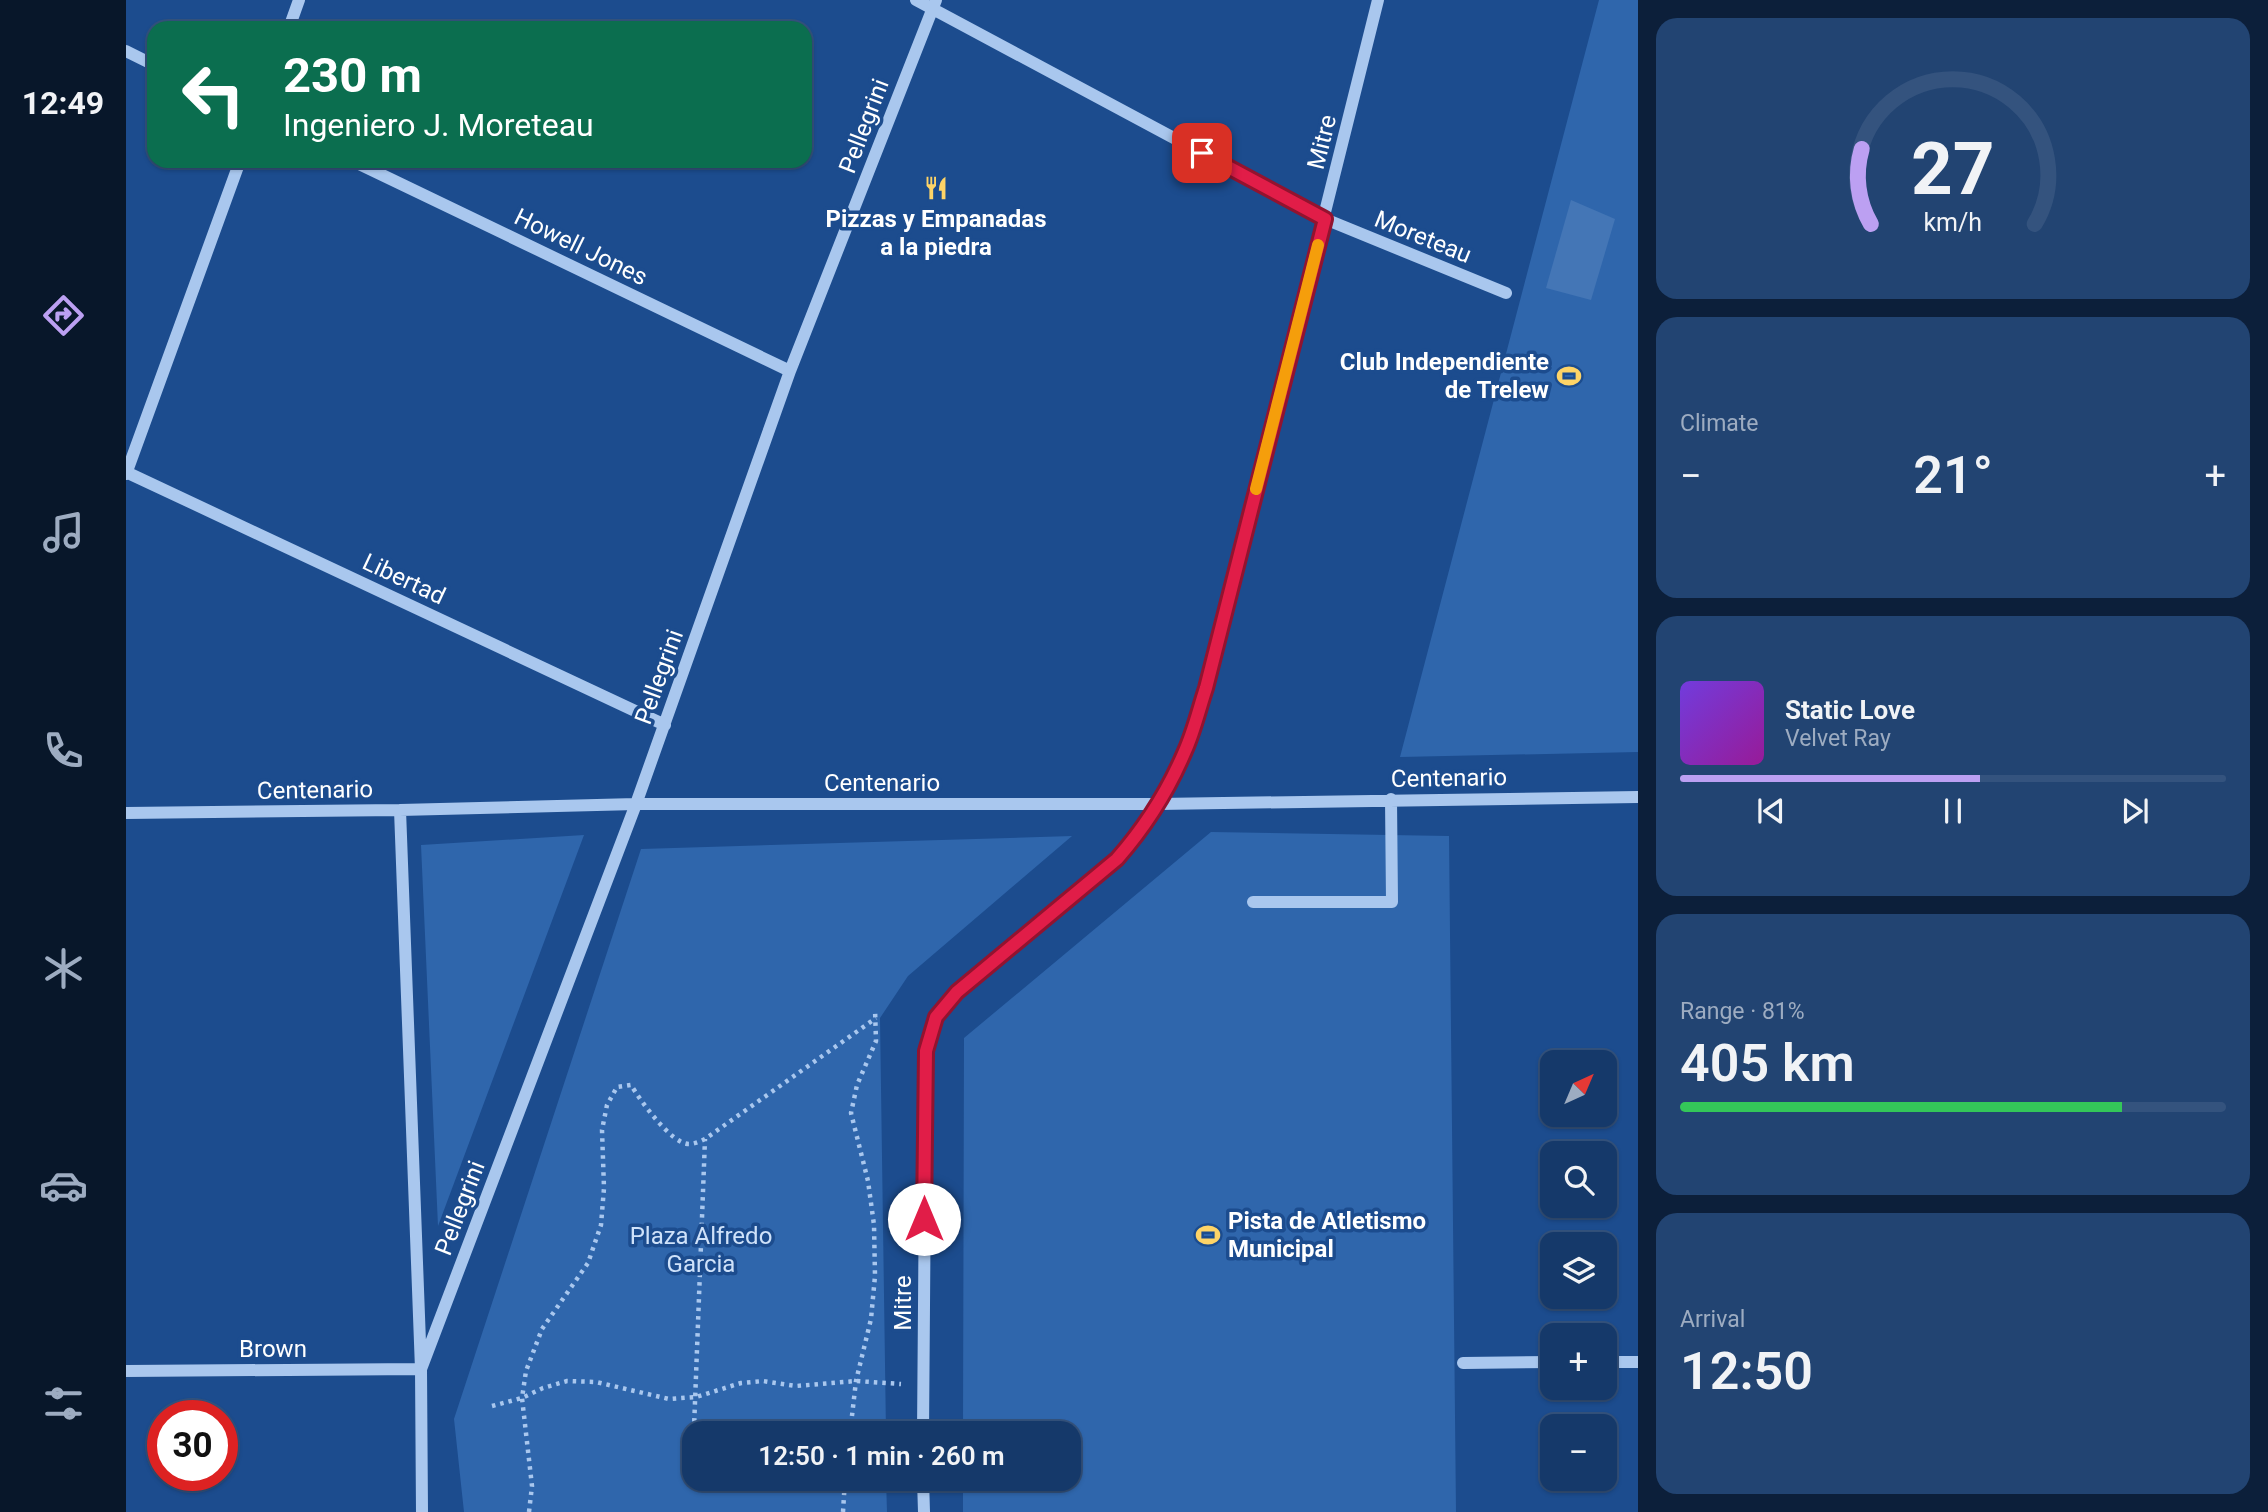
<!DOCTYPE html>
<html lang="en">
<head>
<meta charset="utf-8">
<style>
	:root { --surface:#15396a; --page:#224472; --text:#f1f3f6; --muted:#9dacc1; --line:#34537e; --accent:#bca0f2 }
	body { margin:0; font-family:Roboto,sans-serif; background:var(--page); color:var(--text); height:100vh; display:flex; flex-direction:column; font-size:26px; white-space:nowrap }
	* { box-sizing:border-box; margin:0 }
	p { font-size:23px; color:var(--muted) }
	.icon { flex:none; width:38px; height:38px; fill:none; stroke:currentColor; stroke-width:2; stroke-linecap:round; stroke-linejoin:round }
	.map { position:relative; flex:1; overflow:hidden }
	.side { display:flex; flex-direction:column; gap:18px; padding:18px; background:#0c1f3a; width:630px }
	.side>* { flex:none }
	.guide { position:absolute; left:21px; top:21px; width:665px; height:147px; border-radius:21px; box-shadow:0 2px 5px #0004,0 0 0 2px var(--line); background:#0b6e4f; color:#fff; overflow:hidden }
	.needle { width:46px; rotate:44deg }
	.controls { position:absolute; left:1414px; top:1050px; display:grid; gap:14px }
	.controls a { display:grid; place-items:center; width:77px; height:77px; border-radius:14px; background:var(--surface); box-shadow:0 2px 5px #0004,0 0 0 2px var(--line); font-size:35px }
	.speed { position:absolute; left:21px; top:1400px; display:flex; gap:14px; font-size:35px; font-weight:700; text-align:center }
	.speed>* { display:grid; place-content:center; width:91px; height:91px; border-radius:50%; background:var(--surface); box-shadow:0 2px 5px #0004,0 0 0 2px var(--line); line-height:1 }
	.speed .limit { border:10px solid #d22; background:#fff; color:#111 }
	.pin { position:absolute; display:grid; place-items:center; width:60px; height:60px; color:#fff; margin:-30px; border-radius:14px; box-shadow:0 4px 10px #0006 }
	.me { position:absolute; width:77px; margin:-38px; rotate:0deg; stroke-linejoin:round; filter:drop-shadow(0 0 5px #0008) }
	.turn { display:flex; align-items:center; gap:24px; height:147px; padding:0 21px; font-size:32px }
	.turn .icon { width:91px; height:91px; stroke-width:2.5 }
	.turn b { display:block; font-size:49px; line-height:60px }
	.big { font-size:52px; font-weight:600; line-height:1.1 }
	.side .card { flex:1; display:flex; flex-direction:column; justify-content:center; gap:10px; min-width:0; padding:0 24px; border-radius:21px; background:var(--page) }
	.side .dial { align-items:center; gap:0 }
	.dial svg { height:182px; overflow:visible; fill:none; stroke:var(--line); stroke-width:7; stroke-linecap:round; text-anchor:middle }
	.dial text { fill:var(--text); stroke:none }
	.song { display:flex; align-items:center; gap:21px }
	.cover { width:84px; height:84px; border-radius:10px; background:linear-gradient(135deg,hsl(260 70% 55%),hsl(300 70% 35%)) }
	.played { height:7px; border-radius:4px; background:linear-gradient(90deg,var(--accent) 55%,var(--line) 55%) }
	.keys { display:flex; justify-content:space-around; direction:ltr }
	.heat { display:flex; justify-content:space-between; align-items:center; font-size:38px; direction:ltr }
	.charge { height:10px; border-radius:5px; background:linear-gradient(90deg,#34c759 81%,var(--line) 0) }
	.trip { position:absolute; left:556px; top:1421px; width:399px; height:70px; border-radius:21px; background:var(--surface); box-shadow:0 2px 5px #0004,0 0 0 2px var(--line); font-weight:600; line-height:70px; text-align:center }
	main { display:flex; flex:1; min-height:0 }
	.dock { display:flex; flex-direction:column; width:126px; justify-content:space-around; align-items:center; background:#08172a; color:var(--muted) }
	.dock .icon { width:49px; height:49px }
	.dock .active { color:var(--accent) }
	.dock b { font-size:32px; color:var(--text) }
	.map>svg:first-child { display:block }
	.green { fill:#2f66ac }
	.building { fill:#4476b6 }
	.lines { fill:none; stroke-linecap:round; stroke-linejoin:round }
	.path { stroke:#a9c7ee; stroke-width:4.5; stroke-dasharray:3.5 5; stroke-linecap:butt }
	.minor { stroke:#a9c7ee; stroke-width:12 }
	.route-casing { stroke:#92132f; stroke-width:18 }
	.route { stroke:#e11d48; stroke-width:12 }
	.slow { stroke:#f59e0b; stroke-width:12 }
	.labels { text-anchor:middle; stroke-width:7; stroke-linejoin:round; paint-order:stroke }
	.street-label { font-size:24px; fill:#fff; stroke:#1c4c8e }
	.poi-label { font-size:24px; font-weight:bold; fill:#fff; stroke:#1c4c8e }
	.park-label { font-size:24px; fill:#cfe2fa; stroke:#1c4c8e }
</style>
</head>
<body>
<main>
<nav class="dock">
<b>12:49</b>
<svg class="icon active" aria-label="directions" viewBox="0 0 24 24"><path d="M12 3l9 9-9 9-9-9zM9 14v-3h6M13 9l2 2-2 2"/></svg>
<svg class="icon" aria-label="music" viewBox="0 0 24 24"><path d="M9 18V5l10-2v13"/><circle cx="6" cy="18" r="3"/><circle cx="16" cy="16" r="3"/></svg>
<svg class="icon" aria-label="phone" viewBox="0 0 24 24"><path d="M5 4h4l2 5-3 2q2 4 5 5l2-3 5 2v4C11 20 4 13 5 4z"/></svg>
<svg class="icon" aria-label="climate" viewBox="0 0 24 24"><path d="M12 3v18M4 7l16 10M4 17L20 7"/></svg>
<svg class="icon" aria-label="car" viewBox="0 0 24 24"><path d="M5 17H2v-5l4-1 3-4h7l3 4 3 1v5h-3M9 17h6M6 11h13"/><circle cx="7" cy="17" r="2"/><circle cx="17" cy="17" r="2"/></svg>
<svg class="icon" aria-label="filters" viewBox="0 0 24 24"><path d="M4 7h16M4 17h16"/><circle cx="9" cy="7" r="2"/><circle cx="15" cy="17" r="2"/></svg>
</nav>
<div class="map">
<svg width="1512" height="1512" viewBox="0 0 1512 1512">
	<rect width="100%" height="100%" fill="#1c4c8e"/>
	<path class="green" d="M1473,0H1512V752L1274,757Z
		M1085,832L1323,836L1330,1512H837V1479H943V1433H837L838,1038Z
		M458,835L312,1226L295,845Z
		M946,836L782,976L754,1018L760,1433H569V1479H760L761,1512H338L328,1419L515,849Z"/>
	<path class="building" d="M1445,200L1489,219L1465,300L1420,288Z"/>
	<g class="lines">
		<path class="path" d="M366,1406L396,1398L417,1388L441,1381L470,1382L543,1399L570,1397L615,1383L637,1381L670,1386L730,1381L775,1384
			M724,1433L730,1381L745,1319L749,1276L748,1225L742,1181L725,1113L731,1085L750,1041L749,1009
			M566,1481L579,1139
			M403,1512L406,1486L396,1398L400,1371L416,1329L462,1263L475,1225L478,1188L476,1130L481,1105L491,1087L505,1085C514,1100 545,1144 563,1144C568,1144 575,1141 579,1139L750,1018
			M717,1512L719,1479"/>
		<path class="minor" d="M790,0L1199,219L1380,293
			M163,28L173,0
			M0,51L28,65
			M227,161L664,371
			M0,472L539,725
			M0,474L114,161
			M274,810L295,1369L296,1512
			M0,813L274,810L510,804H1033L1512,797
			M1127,902H1266L1265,799
			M1479,1362H1512
			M1337,1363L1426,1362
			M295,1369L510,804L664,371L810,0
			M0,1371L295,1369
			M797,1433L800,1051L810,1017L831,992L991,858C1020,826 1043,791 1059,751C1068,731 1073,709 1080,688L1252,0
			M797,1479L798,1512"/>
	</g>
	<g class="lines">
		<g class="route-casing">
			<path id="route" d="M798,1219L800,1051L810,1017L831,992L991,859C1020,826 1042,791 1059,751C1068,731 1073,709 1080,688L1199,219L1076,153"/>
		</g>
		<use href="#route" class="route"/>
		<path class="slow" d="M1130,489L1192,245"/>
	</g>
	<defs>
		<g id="restaurant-bare" transform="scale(1.89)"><path d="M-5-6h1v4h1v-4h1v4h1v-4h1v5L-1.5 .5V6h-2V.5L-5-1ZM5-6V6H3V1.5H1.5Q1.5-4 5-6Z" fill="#fed467" stroke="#1c4c8e" stroke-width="2.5" paint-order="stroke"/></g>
		<g id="stadium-bare" transform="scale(1.89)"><path d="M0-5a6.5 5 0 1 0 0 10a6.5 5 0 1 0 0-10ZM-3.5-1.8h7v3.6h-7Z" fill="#fed467" stroke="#1c4c8e" stroke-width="2.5" paint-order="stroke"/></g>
	</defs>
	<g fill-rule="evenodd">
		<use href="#restaurant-bare" x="810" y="188"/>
		<use href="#stadium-bare" x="1443" y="376"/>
		<use href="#stadium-bare" x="1082" y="1235"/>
	</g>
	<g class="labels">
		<g class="street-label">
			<text transform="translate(738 126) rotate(-69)" y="8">Pellegrini</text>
			<text transform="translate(1196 142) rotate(-76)" y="8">Mitre</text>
			<text transform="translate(1297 237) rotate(22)" y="8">Moreteau</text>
			<text transform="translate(455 247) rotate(26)" y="8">Howell Jones</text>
			<text transform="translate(278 579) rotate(25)" y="8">Libertad</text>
			<text transform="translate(533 677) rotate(-70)" y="8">Pellegrini</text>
			<text transform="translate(1323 778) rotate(-1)" y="8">Centenario</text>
			<text x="756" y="791">Centenario</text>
			<text transform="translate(189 790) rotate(-1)" y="8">Centenario</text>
			<text transform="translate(334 1208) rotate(-69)" y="8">Pellegrini</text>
			<text transform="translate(777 1303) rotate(-90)" y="8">Mitre</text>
			<text x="147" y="1357">Brown</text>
		</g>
		<g class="poi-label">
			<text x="810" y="227">Pizzas y Empanadas<tspan x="810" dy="28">a la piedra</tspan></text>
			<text x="1423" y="370" text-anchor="end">Club Independiente<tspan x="1423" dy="28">de Trelew</tspan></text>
			<text x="1102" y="1229" text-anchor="start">Pista de Atletismo<tspan x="1102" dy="28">Municipal</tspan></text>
		</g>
		<g class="park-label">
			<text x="575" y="1244">Plaza Alfredo<tspan x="575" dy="28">Garcia</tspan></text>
		</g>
	</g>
</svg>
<div class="controls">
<a><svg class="needle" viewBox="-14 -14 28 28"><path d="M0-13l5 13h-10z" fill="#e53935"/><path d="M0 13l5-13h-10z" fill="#9dacc1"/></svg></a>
<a><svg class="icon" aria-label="search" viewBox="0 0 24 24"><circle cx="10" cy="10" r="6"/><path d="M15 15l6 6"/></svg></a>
<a><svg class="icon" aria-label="layers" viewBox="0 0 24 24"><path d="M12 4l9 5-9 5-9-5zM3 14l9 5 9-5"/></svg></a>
<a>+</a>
<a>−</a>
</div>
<div class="speed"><div class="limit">30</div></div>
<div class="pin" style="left:1076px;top:153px;background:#d93025"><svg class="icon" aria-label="arrive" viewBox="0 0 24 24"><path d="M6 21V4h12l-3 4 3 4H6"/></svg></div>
<svg class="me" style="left:798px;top:1219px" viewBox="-20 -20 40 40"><circle r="19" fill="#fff"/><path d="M0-13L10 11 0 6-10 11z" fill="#e11d48"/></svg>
<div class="trip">12:50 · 1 min · 260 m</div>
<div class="guide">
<div class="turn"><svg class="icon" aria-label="left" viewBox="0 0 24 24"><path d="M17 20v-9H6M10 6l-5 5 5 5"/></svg><div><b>230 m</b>Ingeniero J. Moreteau</div></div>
</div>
</div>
<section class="side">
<div class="card dial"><svg viewBox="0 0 100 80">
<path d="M14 69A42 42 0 1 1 86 69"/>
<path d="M14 69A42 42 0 0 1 10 36" stroke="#bca0f2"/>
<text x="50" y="56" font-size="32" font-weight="700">27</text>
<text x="50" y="72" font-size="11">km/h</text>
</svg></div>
<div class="card"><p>Climate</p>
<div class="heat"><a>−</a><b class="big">21°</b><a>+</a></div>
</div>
<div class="card">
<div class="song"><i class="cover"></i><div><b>Static Love</b><p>Velvet Ray</p></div></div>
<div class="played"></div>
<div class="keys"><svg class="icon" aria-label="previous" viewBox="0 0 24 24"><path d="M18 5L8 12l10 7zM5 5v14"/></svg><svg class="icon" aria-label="pause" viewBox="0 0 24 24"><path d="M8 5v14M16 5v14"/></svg><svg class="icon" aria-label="next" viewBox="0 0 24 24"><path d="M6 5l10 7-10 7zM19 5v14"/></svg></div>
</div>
<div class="card"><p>Range · 81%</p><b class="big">405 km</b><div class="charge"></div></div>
<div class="card"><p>Arrival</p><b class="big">12:50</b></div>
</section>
</main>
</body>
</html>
